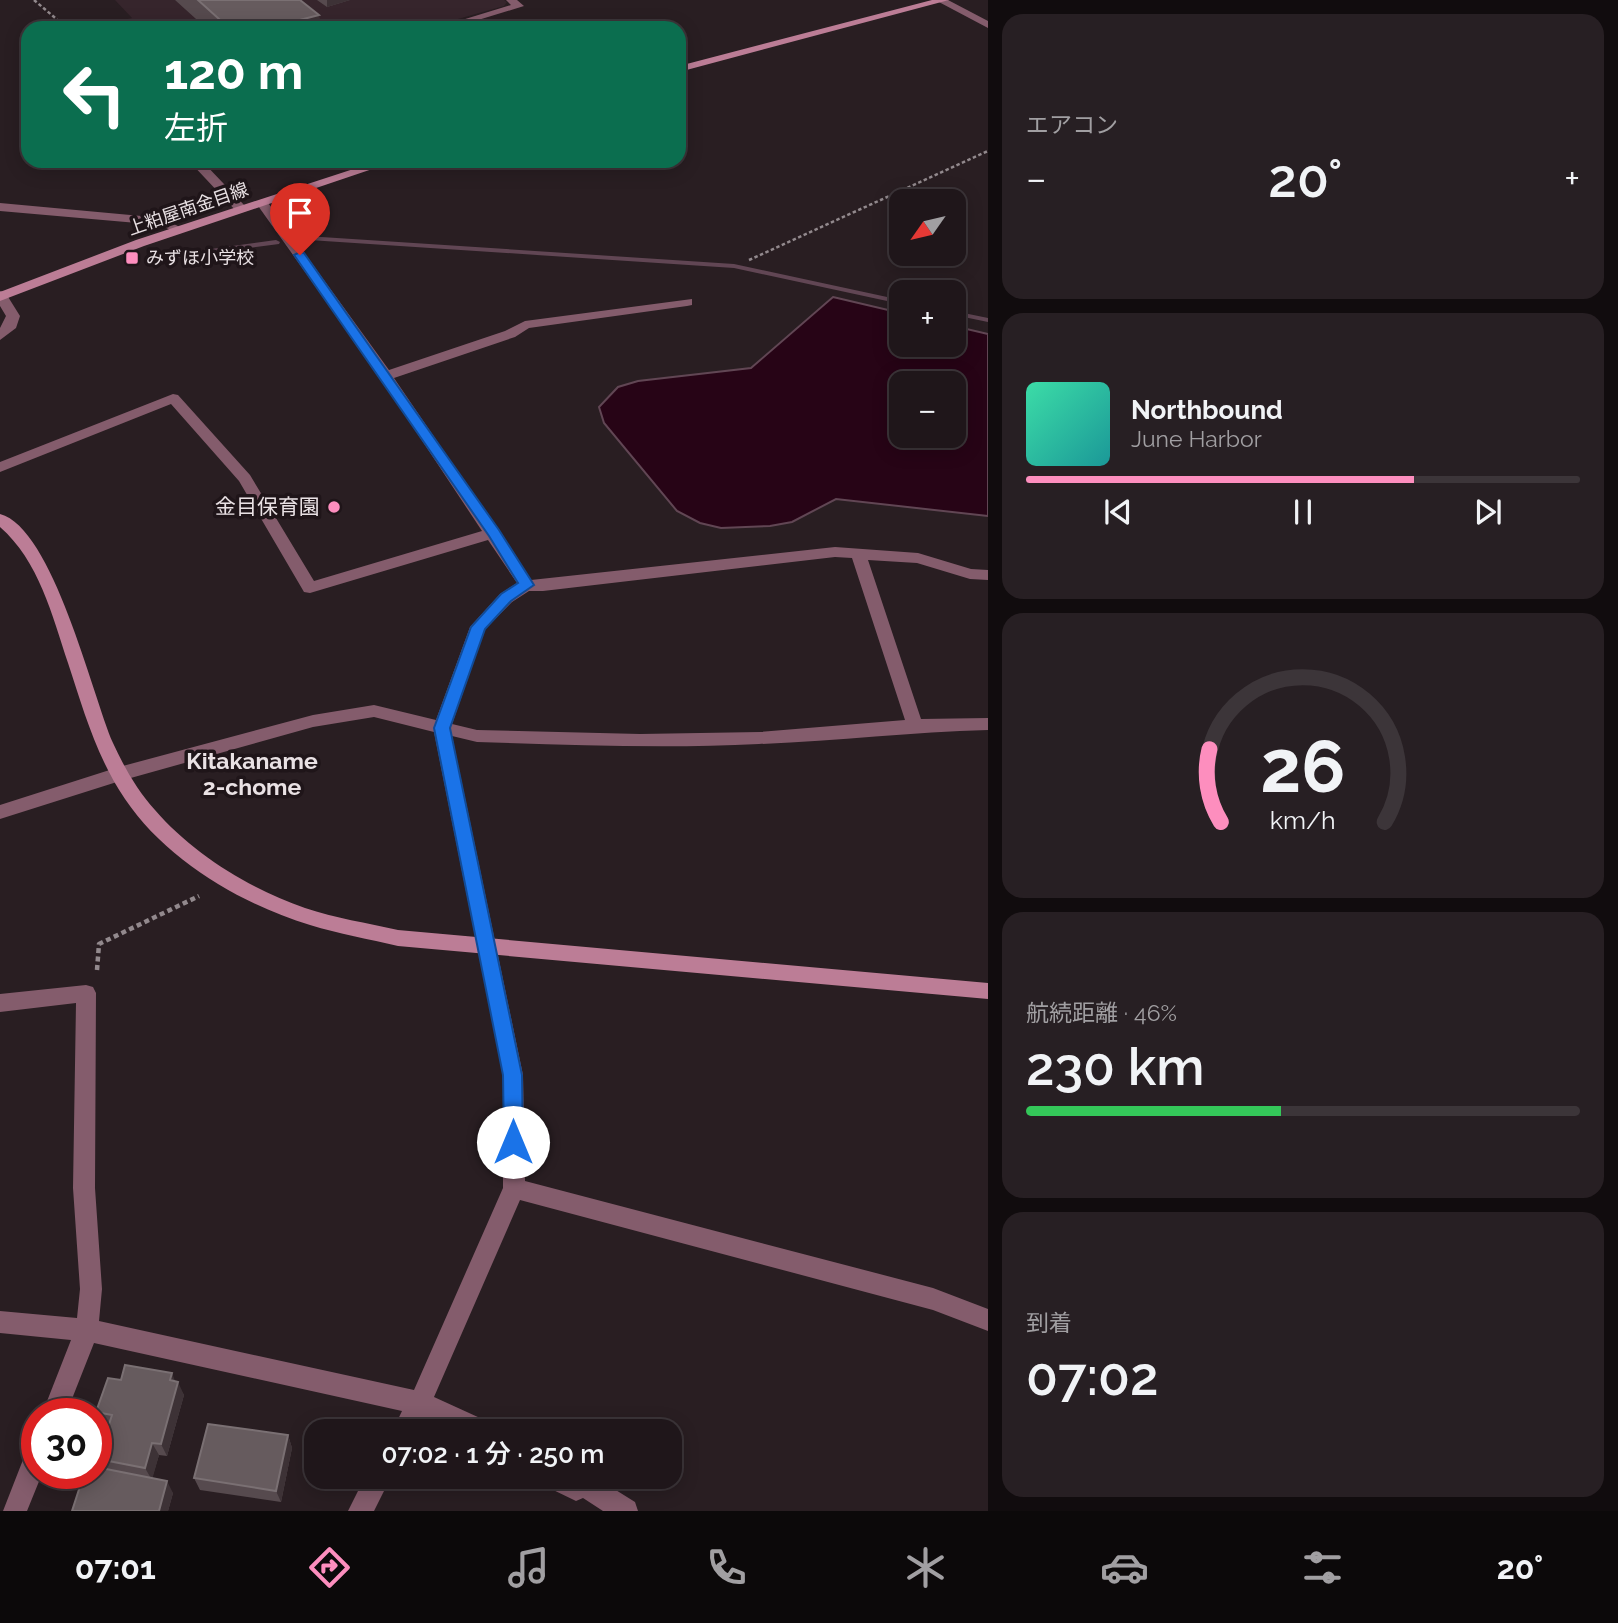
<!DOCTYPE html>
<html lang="ja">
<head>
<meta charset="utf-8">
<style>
	:root { --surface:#1f161a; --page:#271f23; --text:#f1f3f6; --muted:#a19fa2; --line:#3c3539; --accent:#fd8ebe }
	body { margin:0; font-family:Raleway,"Noto Sans JP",sans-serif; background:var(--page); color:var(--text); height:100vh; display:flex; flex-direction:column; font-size:26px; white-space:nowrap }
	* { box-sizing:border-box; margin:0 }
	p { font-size:23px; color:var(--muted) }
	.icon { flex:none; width:38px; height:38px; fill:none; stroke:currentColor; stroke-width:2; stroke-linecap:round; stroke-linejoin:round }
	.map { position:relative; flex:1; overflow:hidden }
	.panel { display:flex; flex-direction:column; gap:14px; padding:14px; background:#110c0e; width:630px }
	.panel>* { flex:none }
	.hud { position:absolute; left:21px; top:21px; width:665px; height:147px; border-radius:21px; box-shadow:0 4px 18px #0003,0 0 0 2px var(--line); background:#0b6e4f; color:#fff; overflow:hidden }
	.needle { width:46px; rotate:236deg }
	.tools { position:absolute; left:889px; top:189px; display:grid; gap:14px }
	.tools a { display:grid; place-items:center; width:77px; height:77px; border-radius:14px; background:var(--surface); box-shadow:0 4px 18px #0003,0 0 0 2px var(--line); font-size:35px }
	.speed { position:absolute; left:21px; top:1398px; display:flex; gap:14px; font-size:35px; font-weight:700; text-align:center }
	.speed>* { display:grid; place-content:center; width:91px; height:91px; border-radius:50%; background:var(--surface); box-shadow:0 4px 18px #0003,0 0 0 2px var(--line); line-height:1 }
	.speed .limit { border:10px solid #d22; background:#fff; color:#111 }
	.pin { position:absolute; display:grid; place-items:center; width:60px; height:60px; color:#fff; margin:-72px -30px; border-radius:50% 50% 50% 0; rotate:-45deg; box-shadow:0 0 7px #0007 }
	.pin .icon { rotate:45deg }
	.me { position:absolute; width:77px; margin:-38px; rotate:0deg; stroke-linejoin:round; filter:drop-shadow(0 0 5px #0008) }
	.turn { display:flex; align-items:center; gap:24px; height:147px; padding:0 28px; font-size:32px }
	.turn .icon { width:91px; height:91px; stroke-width:2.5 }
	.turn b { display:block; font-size:49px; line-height:60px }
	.big { font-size:52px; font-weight:600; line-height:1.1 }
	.panel .widget { flex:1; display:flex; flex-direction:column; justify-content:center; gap:10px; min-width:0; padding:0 24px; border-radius:21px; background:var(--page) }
	.panel .dial { align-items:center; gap:0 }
	.dial svg { height:182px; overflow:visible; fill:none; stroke:var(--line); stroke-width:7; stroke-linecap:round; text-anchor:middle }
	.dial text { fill:var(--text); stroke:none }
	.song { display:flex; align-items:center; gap:21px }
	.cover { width:84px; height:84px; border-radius:10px; background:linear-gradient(135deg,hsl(160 70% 55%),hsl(180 70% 35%)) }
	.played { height:7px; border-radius:4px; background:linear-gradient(90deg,var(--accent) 70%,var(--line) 70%) }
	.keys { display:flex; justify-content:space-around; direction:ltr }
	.heat { display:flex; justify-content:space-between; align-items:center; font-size:38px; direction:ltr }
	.charge { height:10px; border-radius:5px; background:linear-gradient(90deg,#34c759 46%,var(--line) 0) }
	.trip { position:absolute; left:304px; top:1419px; width:378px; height:70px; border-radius:21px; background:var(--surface); box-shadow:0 4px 18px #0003,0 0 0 2px var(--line); font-weight:600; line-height:70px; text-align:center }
	.tab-bar { display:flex; height:112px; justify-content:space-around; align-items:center; background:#0c090a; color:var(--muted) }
	.tab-bar .icon { width:49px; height:49px }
	.tab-bar .selected { color:var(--accent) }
	.tab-bar b { font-size:32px; color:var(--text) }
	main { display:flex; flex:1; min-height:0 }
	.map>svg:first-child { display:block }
	.built { fill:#36252c }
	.water { fill:#270416; stroke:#614654; stroke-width:2; fill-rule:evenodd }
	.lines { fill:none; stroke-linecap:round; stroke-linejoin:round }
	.stream { fill:#614654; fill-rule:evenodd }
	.path-far1 { stroke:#92898d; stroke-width:2.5; stroke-dasharray:3.5 2.5; stroke-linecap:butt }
	.path { stroke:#92898d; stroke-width:4.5; stroke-dasharray:5 3.5; stroke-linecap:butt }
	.street { fill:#845c6c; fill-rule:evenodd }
	.secondary { fill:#bc7d96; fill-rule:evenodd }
	.wall { fill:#564a4e }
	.shaded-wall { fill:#3d3236 }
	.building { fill:#665b5e; stroke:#7a7073; stroke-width:2 }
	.route { fill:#1a73e8; stroke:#114b97; stroke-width:2 }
	.poi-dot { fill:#fd8ebe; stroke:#1f1519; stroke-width:2.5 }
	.labels { text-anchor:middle; stroke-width:7; stroke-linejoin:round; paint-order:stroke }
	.far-street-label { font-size:18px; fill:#e9e1e4; stroke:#1f1519 }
	.far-poi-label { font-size:18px; fill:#e9e1e4; stroke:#1f1519; text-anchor:start }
	.poi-label { font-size:21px; fill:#e9e1e4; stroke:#1f1519; text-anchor:end }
	.neighbourhood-label { font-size:23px; font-weight:bold; fill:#e9e1e4; stroke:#1f1519 }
</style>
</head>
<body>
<main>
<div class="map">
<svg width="988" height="1511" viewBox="0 0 988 1511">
	<rect width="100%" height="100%" fill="#291e22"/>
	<path class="built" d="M115,0H504L507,2L504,6L426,28H90L132,18Z"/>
	<path class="water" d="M833,297L901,313V345H954V326L988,334V516L836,499L792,522L770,526L721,528L700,523L677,511L604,423L599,407L618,387L638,381L751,368ZM901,383H954V436H901Z"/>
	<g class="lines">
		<path class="stream" d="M306,236L734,264L901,300V304L734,268L309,240H306Z
			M276,240L280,242L279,244L153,261L149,259L153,257Z
			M954,311L988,318V322L954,315Z"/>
		<path class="path-far1" d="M34,0L67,28
			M749,260L988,151"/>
		<path class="path" d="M97,970L99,944L199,896"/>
		<path class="street" d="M506,0H517L524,6L452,28H436L511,5Z
			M948,0L988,21V28L937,1Z
			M189,161H202L245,206V212H237Z
			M262,199L266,200L389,370L505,331L525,321L692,299V305L687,306L529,328L515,337L394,378L496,528L499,529L500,535L531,580L835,547L918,553L971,569L988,570V580L970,579L917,563L868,560L921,719L988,718V730C912,732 836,741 759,744C665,749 571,745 477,742L452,736L523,1075L525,1181L933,1288L988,1309V1331L933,1310L520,1200L434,1397L491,1423L494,1432H454L425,1418L417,1432H392L402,1411L94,1343L66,1414H42L71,1340L0,1333V1311L77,1318L80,1289L73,1188L76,1003L0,1012V994L86,985L93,987L96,993L95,1188L102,1289L99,1321L414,1390L503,1188V1075L434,732L374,717L313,727L120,781L0,819V805L119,767L313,715L374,705L436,720L470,627L500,594L517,583L488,540L310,593L304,592L239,481L171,404L0,472V462L173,394L178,395L250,475L314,581L482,531L380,377L256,203ZM835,557L852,558L905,720L760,732L640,734L477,730L452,724L485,629L512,602L529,591H543Z
			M0,203L163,218L185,230L179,234L160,225L0,211Z
			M0,291L5,292L20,316L16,328L0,340V328L6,316L0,306Z
			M37,1444V1474H42L27,1511H3L28,1447Z
			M365,1477H391L374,1511H348Z
			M542,1477H595L635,1502L638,1511H603L583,1498L576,1501L545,1486Z"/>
		<path class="secondary" d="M932,0H949L679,72V66Z
			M378,161H396L144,246L0,301V292L136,240Z
			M0,514C53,528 92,694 113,743C124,767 137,790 155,810C193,854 250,889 305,908C335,918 367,923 398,930L988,983V999L398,946C369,939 339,934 310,925C241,904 166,860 125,799C97,758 83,709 68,663C52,615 39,561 0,527Z"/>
	</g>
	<path class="wall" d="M175,0H300L319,15L320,28H206Z
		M317,0H350L327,7Z
		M121,1380L175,1381L184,1395L167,1456L159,1455L152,1478L173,1493L168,1511H72L104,1469L98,1459L108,1426L104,1425L96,1412Z
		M288,1435L292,1448L281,1502L200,1490L194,1478Z"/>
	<path class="shaded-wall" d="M327,0H350L327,7Z
		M319,15L320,28H269Z
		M172,1373L177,1386L178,1382L184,1395L167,1456L161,1444Z
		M288,1435L292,1448L281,1502L276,1491Z
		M152,1443L159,1455L152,1480L145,1468Z
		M167,1481L173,1493L168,1511H159Z"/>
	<path class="building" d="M198,0H300L319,15L269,28H229Z
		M125,1365L172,1373L170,1380L178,1382L161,1444L152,1443L145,1468L98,1459L112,1415L96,1412L108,1378L121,1380Z
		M208,1424L288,1435L276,1491L194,1478Z
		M96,1467L167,1481L159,1511H72L84,1474H96Z"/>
	<path class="route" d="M300,252L304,253L499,530L534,585L511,601L485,629L450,728L522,1075L523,1142L520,1149L513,1151L506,1149L504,1142L503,1075L434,728L471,627L501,594L518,583L489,536L294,255Z"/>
	<g class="poi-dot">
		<rect x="125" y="251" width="14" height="14" rx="3.5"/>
		<circle cx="334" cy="507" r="7"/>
	</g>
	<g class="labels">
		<g class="far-street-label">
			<text transform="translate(188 209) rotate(-19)" y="6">上粕屋南金目線</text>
		</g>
		<g class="far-poi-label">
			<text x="146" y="264">みずほ小学校</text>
		</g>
		<g class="poi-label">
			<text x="320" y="514">金目保育園</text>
		</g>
		<g class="neighbourhood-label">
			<text x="252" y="769">Kitakaname<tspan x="252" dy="26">2-chome</tspan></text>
		</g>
	</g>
</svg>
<div class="tools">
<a><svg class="needle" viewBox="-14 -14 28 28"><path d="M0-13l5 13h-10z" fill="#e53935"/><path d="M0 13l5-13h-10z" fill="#a19fa2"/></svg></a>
<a>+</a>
<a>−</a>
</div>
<div class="speed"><div class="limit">30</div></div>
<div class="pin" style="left:300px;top:255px;background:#d93025"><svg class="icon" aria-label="arrive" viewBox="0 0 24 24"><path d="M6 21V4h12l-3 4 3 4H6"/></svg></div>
<svg class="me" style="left:513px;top:1142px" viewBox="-20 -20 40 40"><circle r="19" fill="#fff"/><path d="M0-13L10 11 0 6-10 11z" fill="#1a73e8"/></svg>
<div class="trip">07:02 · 1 分 · 250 m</div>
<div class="hud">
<div class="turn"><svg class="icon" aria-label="left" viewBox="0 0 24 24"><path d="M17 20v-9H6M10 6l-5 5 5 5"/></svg><div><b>120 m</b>左折</div></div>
</div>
</div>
<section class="panel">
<div class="widget"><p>エアコン</p>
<div class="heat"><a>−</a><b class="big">20°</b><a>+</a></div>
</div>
<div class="widget">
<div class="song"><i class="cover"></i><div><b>Northbound</b><p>June Harbor</p></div></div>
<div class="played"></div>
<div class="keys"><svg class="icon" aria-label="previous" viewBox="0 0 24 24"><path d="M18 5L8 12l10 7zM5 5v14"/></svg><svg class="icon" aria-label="pause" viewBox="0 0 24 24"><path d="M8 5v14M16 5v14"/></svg><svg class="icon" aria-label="next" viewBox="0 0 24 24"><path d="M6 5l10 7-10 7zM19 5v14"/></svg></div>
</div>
<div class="widget dial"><svg viewBox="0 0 100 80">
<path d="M14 69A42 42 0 1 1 86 69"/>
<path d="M14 69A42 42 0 0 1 9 37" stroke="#fd8ebe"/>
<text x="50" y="56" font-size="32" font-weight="700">26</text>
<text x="50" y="72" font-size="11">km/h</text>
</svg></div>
<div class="widget"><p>航続距離 · 46%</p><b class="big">230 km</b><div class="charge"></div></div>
<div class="widget"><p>到着</p><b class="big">07:02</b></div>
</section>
</main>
<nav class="tab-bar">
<b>07:01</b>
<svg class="icon selected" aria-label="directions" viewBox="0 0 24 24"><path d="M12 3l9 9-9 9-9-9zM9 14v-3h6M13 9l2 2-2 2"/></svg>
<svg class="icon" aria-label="music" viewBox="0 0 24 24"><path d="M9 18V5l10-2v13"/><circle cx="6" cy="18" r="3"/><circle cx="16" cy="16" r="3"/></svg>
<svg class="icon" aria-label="phone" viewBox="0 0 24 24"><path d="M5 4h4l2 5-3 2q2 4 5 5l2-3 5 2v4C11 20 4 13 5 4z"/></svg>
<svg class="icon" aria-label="climate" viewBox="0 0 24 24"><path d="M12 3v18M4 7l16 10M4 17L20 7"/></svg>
<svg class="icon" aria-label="car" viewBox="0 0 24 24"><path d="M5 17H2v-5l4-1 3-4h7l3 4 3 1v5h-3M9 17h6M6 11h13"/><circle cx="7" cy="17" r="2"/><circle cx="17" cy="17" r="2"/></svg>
<svg class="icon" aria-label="filters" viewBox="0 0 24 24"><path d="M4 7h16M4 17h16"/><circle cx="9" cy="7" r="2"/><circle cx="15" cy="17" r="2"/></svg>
<b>20°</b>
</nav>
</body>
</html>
